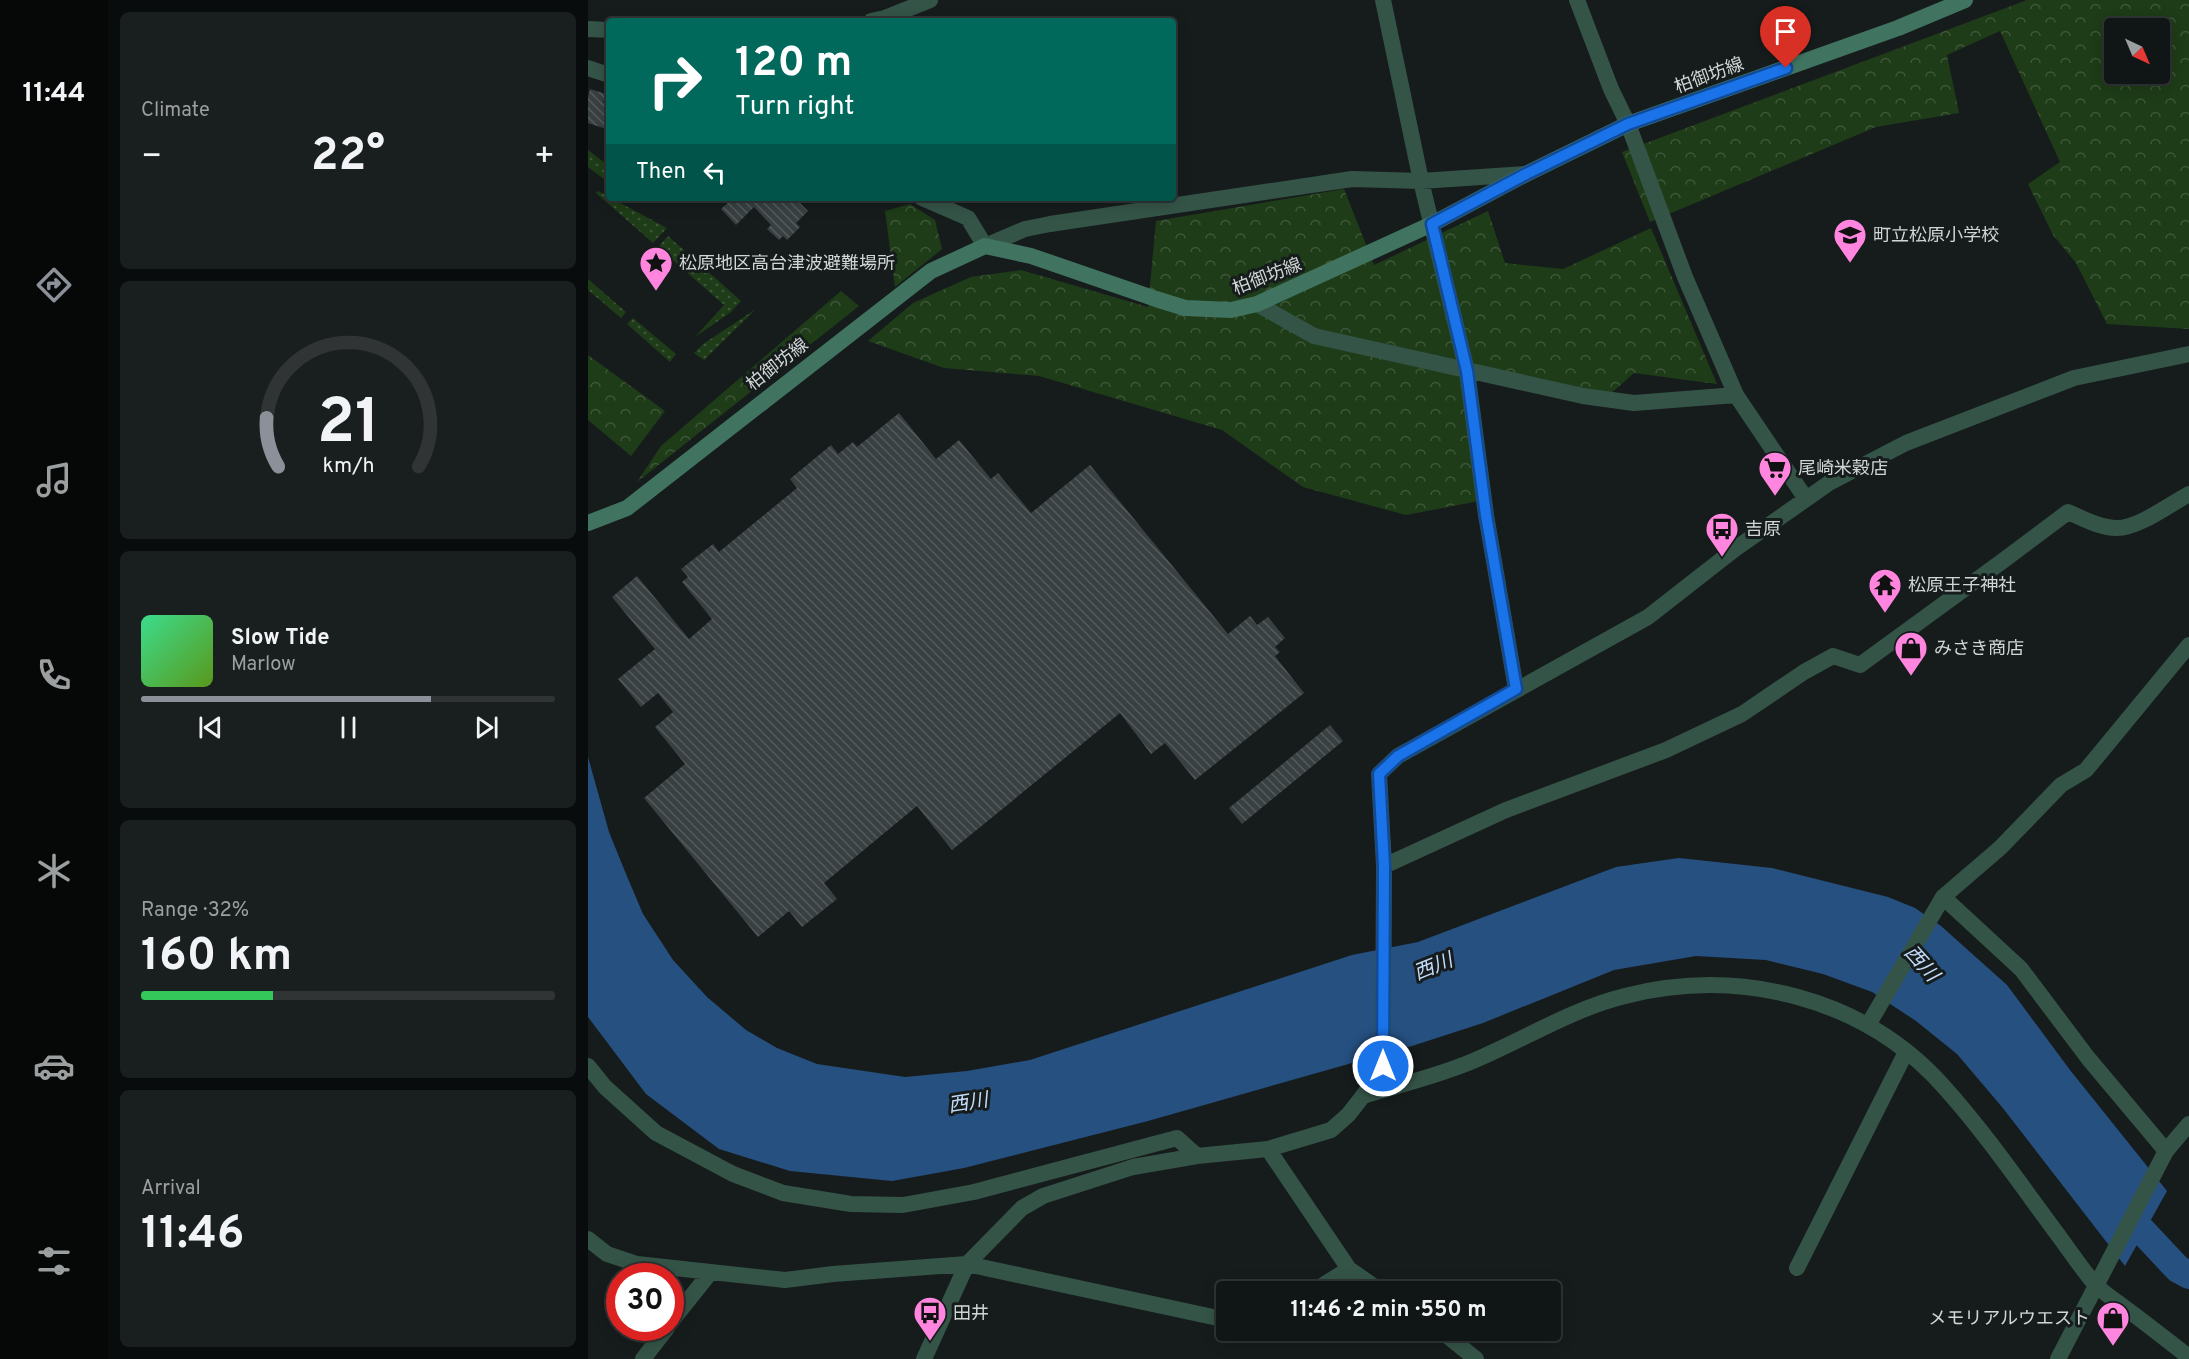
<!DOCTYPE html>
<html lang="en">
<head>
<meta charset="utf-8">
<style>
	:root { --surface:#101515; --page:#191e1e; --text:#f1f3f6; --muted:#9c9fa0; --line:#303434; --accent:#8c9099 }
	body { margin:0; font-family:Overpass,"Noto Sans JP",sans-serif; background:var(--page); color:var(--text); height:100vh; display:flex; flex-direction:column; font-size:22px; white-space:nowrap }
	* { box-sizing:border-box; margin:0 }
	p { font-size:20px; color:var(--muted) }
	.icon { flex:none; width:33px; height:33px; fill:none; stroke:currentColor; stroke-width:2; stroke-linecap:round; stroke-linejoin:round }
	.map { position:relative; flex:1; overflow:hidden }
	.side { display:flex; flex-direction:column; gap:12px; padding:12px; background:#090c0c; width:480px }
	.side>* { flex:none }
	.guide { position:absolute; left:18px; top:18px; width:570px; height:183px; border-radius:6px; box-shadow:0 3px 15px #0003,0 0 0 2px var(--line); background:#00695c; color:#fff; overflow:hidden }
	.needle { width:39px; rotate:136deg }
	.controls { position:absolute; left:1516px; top:18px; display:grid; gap:12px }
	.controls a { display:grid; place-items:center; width:66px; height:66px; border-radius:6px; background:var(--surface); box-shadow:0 3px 15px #0003,0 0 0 2px var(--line); font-size:30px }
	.speed { position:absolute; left:18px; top:1263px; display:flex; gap:12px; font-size:30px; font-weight:700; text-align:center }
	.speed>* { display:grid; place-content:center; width:78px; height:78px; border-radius:50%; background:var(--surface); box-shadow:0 3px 15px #0003,0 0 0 2px var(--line); line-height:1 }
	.speed .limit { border:9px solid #d22; background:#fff; color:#111 }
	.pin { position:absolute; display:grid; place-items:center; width:51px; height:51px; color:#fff; margin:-62px -26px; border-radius:50% 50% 50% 0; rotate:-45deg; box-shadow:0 0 6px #0007 }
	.pin .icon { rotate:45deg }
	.me { position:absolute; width:66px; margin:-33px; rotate:0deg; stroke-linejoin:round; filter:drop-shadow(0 0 4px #0008) }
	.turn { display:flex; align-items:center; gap:21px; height:126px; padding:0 30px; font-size:27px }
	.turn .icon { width:78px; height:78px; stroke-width:2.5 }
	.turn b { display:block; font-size:42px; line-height:51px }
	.then { display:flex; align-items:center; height:57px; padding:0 30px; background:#0003; gap:12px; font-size:22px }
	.big { font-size:45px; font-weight:700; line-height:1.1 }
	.side .widget { flex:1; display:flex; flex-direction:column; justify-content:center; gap:9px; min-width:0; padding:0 21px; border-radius:9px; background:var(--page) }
	.side .dial { align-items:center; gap:0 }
	.dial svg { height:156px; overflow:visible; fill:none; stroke:var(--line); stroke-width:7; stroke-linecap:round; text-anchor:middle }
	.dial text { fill:var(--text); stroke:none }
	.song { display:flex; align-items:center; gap:18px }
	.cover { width:72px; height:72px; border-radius:9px; background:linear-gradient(135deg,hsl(150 70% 55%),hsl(90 70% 35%)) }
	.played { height:6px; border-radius:3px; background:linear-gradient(90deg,var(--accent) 70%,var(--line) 70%) }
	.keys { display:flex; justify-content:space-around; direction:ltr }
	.heat { display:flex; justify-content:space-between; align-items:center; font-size:33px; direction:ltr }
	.charge { height:9px; border-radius:4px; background:linear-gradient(90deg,#34c759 32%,var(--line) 0) }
	.trip { position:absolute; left:628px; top:1281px; width:345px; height:60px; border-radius:6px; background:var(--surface); box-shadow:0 3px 15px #0003,0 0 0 2px var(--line); font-weight:700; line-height:60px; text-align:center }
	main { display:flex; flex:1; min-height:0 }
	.tabs { display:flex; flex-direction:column; width:108px; justify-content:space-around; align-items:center; background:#060808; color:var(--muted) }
	.tabs .icon { width:42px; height:42px }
	.tabs .current { color:var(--accent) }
	.tabs b { font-size:27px; color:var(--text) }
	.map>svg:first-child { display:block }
	.green { fill:url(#green-dots) }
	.forest { fill:url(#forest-crowns); fill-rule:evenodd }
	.water { fill:#265080 }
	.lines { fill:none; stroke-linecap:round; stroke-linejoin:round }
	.river { stroke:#265080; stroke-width:28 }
	.building { fill:url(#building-back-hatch) }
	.minor { stroke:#355448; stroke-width:16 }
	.tertiary { stroke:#355448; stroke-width:16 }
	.secondary { stroke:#407461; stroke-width:16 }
	.route-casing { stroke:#114b97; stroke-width:15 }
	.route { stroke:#1a73e8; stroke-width:10 }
	.labels { text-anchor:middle; stroke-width:6; stroke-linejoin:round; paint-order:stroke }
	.street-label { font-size:18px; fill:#d0d5d5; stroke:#161c1c }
	.poi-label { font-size:18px; fill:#d0d5d5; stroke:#161c1c; text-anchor:start }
	.water-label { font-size:20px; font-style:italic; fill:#c3dbfa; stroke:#161c1c }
</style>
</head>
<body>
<main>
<nav class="tabs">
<b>11:44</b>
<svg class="icon current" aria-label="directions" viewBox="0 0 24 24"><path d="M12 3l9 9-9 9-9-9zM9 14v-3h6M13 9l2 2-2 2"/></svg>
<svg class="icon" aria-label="music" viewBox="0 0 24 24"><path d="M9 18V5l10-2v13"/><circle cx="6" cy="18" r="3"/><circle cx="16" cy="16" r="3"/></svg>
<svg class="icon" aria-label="phone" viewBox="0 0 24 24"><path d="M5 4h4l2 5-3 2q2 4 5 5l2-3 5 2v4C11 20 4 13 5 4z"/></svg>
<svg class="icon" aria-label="climate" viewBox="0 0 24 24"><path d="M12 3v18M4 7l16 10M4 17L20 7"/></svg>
<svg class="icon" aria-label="car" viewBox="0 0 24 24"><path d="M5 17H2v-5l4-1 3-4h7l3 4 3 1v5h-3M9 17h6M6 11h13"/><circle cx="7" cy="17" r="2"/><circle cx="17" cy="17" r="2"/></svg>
<svg class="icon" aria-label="filters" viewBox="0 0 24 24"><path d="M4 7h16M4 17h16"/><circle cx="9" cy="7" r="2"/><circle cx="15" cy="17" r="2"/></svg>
</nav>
<section class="side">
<div class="widget"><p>Climate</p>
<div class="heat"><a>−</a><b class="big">22°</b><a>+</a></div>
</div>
<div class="widget dial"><svg viewBox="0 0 100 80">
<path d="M14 69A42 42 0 1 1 86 69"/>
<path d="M14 69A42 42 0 0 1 8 44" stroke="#8c9099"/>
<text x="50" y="56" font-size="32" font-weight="700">21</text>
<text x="50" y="72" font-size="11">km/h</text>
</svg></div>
<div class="widget">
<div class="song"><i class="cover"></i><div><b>Slow Tide</b><p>Marlow</p></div></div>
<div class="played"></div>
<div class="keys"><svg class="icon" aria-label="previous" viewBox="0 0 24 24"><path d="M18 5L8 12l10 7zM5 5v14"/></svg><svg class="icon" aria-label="pause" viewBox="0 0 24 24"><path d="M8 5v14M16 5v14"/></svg><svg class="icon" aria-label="next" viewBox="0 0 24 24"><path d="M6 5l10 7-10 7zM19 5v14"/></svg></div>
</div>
<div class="widget"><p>Range · 32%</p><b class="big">160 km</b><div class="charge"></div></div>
<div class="widget"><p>Arrival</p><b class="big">11:46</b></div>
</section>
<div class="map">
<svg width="1601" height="1359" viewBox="0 0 1601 1359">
	<defs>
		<pattern id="green-dots" width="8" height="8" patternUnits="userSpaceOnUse" patternTransform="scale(1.5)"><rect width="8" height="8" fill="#1e3c18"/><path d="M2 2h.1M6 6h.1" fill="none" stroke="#3e5739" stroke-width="1.8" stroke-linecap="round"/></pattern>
		<pattern id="forest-crowns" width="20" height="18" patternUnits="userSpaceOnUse" patternTransform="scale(1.5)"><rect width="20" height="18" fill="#1e3c18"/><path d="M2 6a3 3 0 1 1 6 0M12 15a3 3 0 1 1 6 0" fill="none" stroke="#3e5739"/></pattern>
		<pattern id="building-back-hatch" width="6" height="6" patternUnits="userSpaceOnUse" patternTransform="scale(1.5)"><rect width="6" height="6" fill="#394042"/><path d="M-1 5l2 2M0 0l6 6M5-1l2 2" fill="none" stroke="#555b5c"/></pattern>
	</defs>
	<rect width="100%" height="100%" fill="#161c1c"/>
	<path class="green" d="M0,150L21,166V183L0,167Z
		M10,191L79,228L65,243L8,193Z
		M80,236L153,301L143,312L107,337L136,305L70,247Z
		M0,279L38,312L33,318L0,290Z
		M168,309L116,360L106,353L115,344Z
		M45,318L88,354L82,362L39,324Z"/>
	<path class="forest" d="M1439,0H1601V329L1519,324L1488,263L1465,235L1440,184L1472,162L1412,31L1359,55L1371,113L1288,127L1062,222L1034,152ZM1527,28H1572V74H1527Z
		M756,189L786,265L900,211L917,263L975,269L1063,228L1129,384L1046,373L1020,396L871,362L891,501L818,515L715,487L634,430L451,376L356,368L280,341L325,303L383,277L433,270L560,307L568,221Z
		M322,204L347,220L354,249L307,287L297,211Z
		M253,291L271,306L49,482L73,446Z
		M0,355L77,411L43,456L0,420Z"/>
	<path class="water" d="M0,757L21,832L38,874L55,914L85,960L119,997L158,1030L189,1048L229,1064L317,1077L379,1071L442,1060L764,955L830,942L1028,867L1091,858L1184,868L1300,897L1327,908L1353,926L1419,985L1482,1070L1579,1191L1537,1266L1414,1107L1369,1054L1328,1021L1284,992L1235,974L1178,960L1108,956L1026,970L895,1023L824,1046L560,1121L376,1168L304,1181L202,1171L131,1149L58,1094L0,1017Z"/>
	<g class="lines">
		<path class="river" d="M1530,1205L1590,1269L1601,1275"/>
	</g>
	<path class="building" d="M2,89L18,94L15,102L21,104V130L0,123V96Z
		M145,198H207L220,211L208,223L212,227L199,240L195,236L191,240L179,229L183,225L166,207L148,225L133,209Z
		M311,413L348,459L371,440L403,479L410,473L443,513L502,465L640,634L662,616L669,625L680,617L697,638L687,647L692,652L687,656L716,693L607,780L577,743L563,754L532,713L364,850L329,806L236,883L249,899L214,927L201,911L170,937L56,798L97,764L67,727L85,712L70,693L53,707L30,679L67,649L24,597L49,576L101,639L124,619L94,582L100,577L93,569L125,544L131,552L209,488L202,479L243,445L250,454L265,442L269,447Z
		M742,725L755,741L654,824L641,808Z"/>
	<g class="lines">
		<path class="minor" d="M795,0L833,181L879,371L898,515L928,689
			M989,0L1023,89L1040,124L1097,277L1148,395L1218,499
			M283,21L297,18L342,0
			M0,29L21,30
			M0,68L21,75
			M334,198L380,218L397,246L437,229L462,224L764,179L833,181L938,174
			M669,304L726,336L995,396L1046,403L1148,395
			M796,866L918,810L1078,750L1154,714L1216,672L1245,656L1272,665L1416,560L1480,512C1496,519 1512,528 1529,528C1551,528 1582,504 1601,494
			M1355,897L1433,969L1500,1058L1578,1151
			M1280,1025L1355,897L1412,848L1473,785L1498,770L1601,645
			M0,1066L17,1087L68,1133L145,1174L195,1193L263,1204L315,1205L386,1192L589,1138L609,1156
			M680,1149L761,1269L794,1292
			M0,1239L19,1254L49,1264L197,1280L245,1274L379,1264L639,1320
			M1209,1268L1318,1052
			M724,1292L761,1269
			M82,1323L122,1273
			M852,1330L888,1359
			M55,1359L79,1328
			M336,1359L379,1264L434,1208L455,1196L545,1167L609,1156L680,1149L743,1130L760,1115L775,1096L795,1066L796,866L791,774L810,756L1060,617L1147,549L1241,483L1318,443L1486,378L1601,354"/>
		<path class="tertiary" d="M775,1096C811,1085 850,1076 885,1061C935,1040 984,1009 1037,996C1151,967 1277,997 1357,1088C1399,1135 1435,1188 1473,1239C1484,1254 1494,1269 1506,1283C1515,1293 1527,1300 1537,1308C1559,1324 1580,1341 1601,1357
			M1470,1359L1578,1151L1601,1124"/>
		<path class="secondary" d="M0,523L39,508L343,271L397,246L443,256L568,299L597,308L643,310L669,304L844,224L938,174L1040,124L1310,28L1377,0"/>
	</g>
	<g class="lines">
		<g class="route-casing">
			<path id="route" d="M795,1066L796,866L791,774L810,756L928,689L898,515L879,371L844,224L938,174L1040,124L1198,68"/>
		</g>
		<use href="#route" class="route"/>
	</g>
	<defs>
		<g id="school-pin" transform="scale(1.725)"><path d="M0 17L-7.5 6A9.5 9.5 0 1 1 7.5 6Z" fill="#ff85de" stroke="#161c1c"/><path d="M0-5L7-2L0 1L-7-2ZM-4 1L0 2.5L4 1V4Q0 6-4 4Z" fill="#111"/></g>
		<g id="sight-pin" transform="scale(1.725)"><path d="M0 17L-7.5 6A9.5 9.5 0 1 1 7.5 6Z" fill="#ff85de" stroke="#161c1c"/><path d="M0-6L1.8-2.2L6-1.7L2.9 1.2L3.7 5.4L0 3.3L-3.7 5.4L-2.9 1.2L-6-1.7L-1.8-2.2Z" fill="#111"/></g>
		<g id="supermarket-pin" transform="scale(1.725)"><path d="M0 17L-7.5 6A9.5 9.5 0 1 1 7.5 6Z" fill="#ff85de" stroke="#161c1c"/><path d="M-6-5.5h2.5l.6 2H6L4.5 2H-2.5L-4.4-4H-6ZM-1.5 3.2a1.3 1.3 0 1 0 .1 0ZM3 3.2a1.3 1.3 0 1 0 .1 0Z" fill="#111"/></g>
		<g id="bus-pin" transform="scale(1.725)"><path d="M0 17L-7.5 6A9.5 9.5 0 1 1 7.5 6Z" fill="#ff85de" stroke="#161c1c"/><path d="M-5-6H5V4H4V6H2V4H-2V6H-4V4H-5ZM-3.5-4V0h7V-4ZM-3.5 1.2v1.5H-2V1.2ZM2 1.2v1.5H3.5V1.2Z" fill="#111"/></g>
		<g id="temple-pin" transform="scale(1.725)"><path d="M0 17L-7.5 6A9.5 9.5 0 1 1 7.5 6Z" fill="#ff85de" stroke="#161c1c"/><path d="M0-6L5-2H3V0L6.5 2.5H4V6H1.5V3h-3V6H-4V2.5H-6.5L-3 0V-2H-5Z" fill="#111"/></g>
		<g id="shop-pin" transform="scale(1.725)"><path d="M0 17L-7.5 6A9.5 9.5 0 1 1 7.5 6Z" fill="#ff85de" stroke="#161c1c"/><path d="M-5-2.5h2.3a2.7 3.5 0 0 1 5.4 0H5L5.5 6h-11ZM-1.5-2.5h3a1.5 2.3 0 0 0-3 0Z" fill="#111"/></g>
	</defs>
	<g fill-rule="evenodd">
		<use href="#school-pin" x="1262" y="235"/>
		<use href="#sight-pin" x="68" y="263"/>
		<use href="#supermarket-pin" x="1187" y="468"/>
		<use href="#bus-pin" x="1134" y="529"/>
		<use href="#temple-pin" x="1297" y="585"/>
		<use href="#shop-pin" x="1323" y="648"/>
		<use href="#bus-pin" x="342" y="1313"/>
		<use href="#shop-pin" x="1525" y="1318"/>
	</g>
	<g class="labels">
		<g class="street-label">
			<text transform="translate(1121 75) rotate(-20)" y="6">柏御坊線</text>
			<text transform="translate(679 276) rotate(-21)" y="6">柏御坊線</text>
			<text transform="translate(189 364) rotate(-38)" y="6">柏御坊線</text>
		</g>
		<g class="poi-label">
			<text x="1285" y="241">町立松原小学校</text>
			<text x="91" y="269">松原地区高台津波避難場所</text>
			<text x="1210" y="474">尾崎米穀店</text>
			<text x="1157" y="535">吉原</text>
			<text x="1320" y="591">松原王子神社</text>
			<text x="1346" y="654">みさき商店</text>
			<text x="365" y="1319">田井</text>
			<text x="1502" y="1324" text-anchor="end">メモリアルウエスト</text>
		</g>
		<g class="water-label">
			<text transform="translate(1334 963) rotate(48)" y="7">西川</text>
			<text transform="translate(845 966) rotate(-22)" y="7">西川</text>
			<text transform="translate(380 1102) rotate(-9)" y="7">西川</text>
		</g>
	</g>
</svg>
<div class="controls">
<a><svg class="needle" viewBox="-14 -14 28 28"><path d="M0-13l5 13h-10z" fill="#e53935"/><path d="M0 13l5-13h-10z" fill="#9c9fa0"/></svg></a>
</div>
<div class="speed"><div class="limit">30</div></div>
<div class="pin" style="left:1198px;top:68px;background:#d93025"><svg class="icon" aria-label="arrive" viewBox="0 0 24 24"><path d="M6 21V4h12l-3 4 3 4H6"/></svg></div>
<svg class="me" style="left:795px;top:1066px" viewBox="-20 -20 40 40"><circle r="17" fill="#1a73e8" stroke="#fff" stroke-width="3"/><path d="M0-11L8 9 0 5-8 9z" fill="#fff"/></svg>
<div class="trip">11:46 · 2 min · 550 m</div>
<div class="guide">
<div class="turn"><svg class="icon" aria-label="right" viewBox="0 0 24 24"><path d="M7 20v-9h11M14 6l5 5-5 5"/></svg><div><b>120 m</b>Turn right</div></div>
<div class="then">Then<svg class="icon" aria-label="left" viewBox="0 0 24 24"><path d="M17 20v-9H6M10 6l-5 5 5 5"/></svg></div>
</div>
</div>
</main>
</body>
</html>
